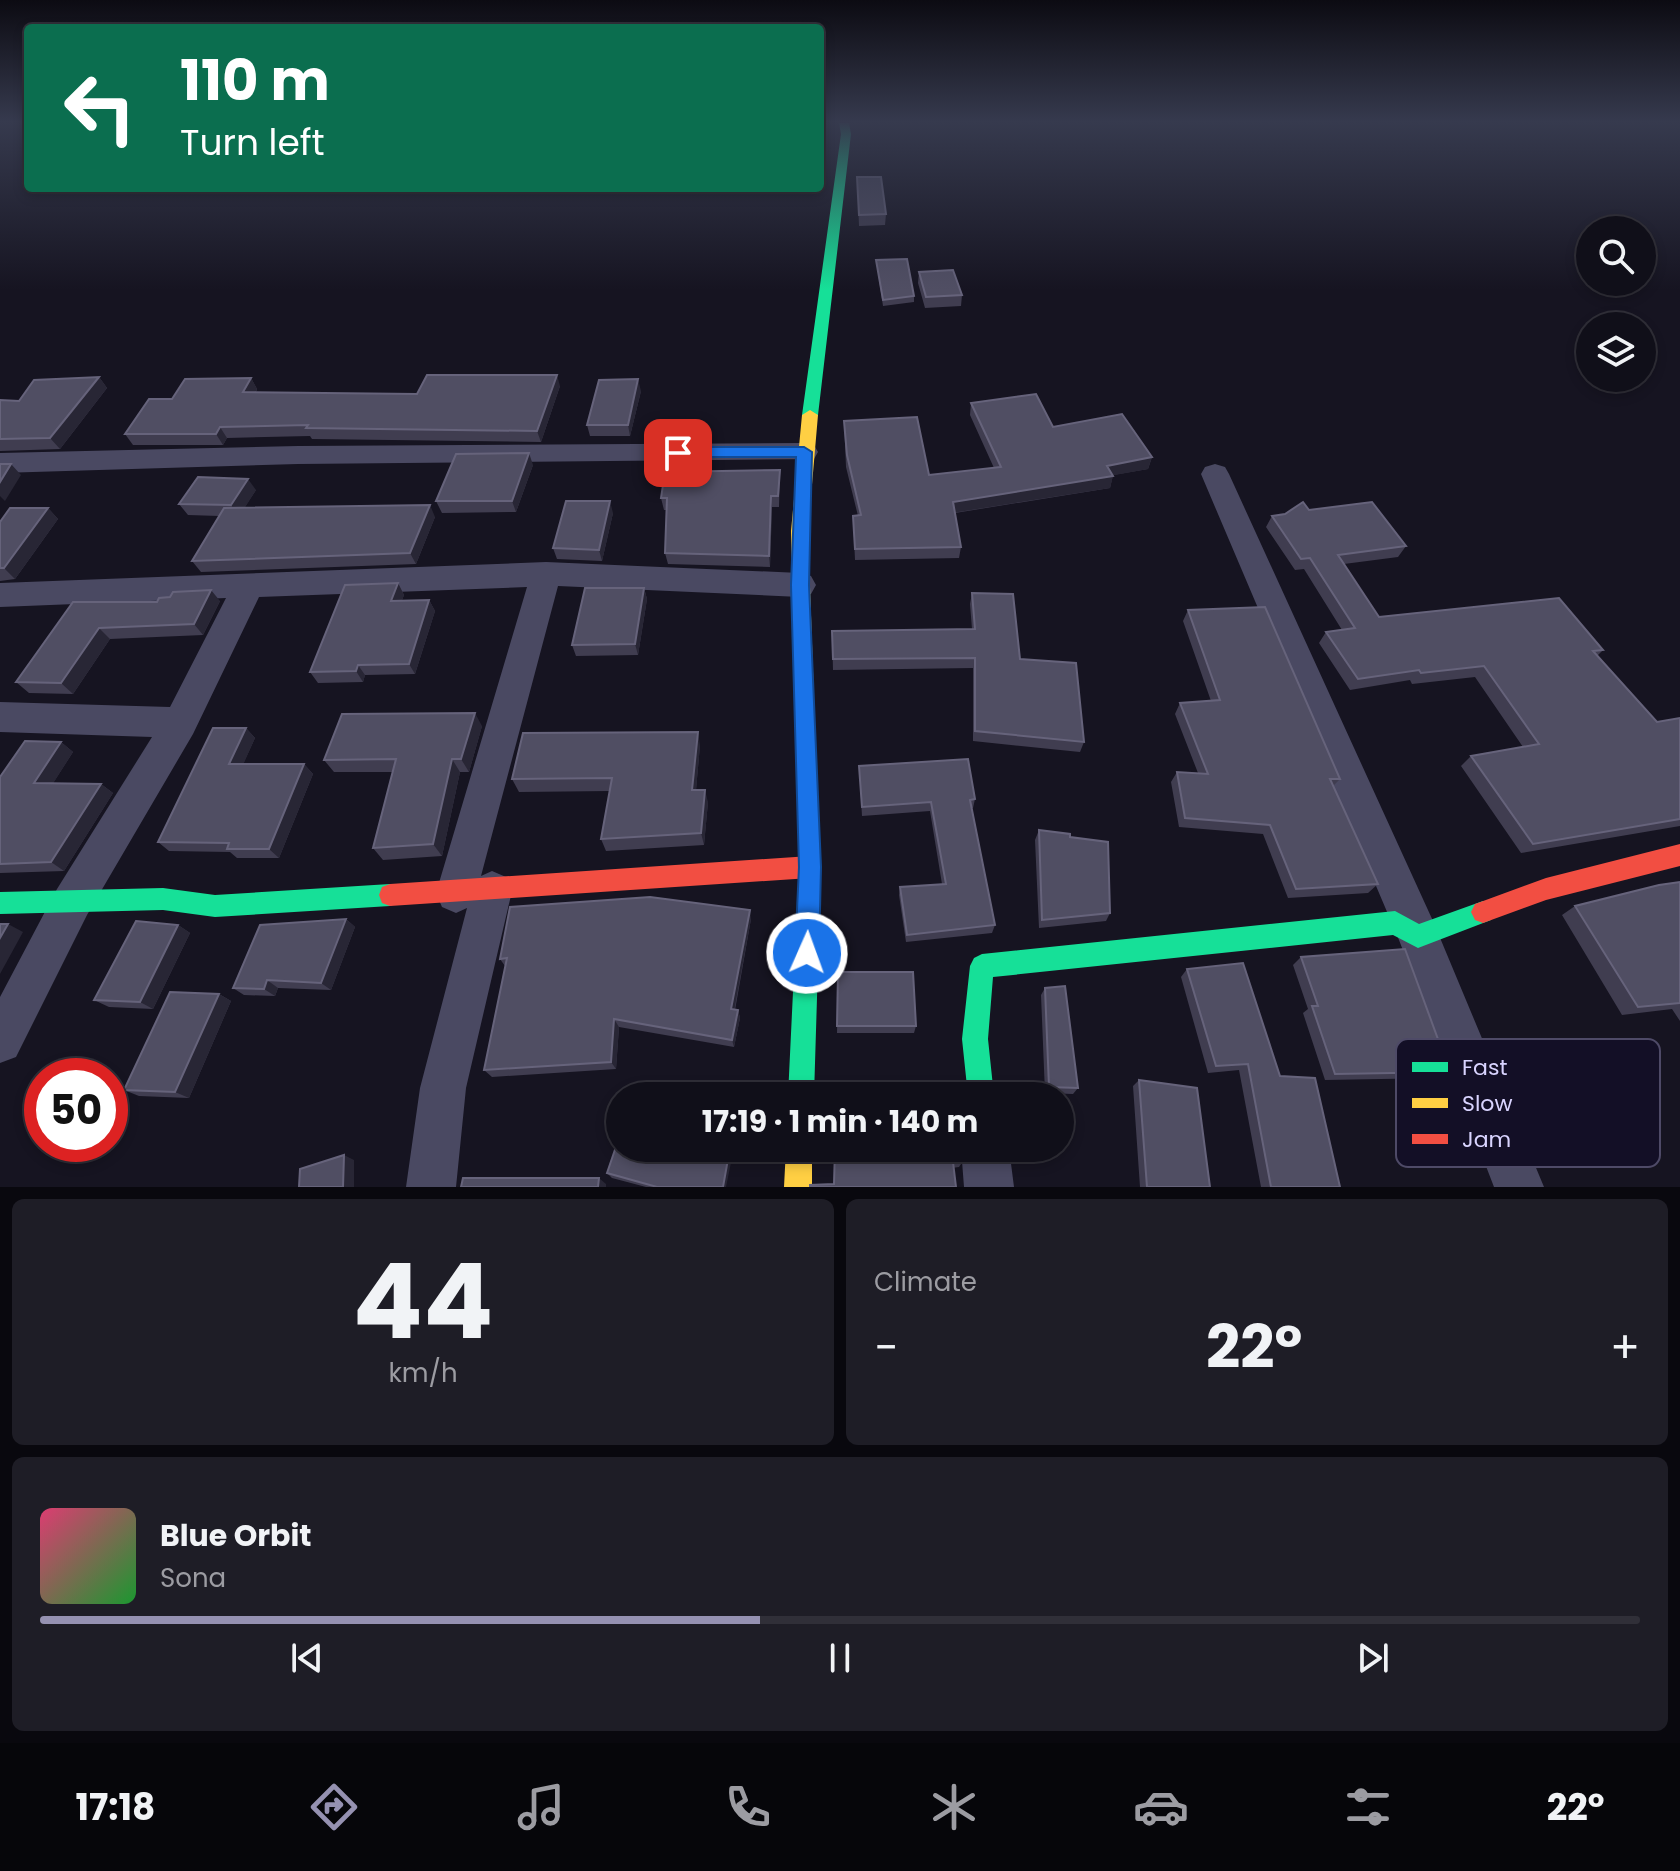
<!DOCTYPE html>
<html lang="en">
<head>
<meta charset="utf-8">
<style>
	:root { --surface:#100f19; --page:#1e1d26; --text:#f1f3f6; --muted:#9c9ca2; --line:#302f38; --accent:#9591b1 }
	body { margin:0; font-family:Poppins,sans-serif; background:var(--page); color:var(--text); height:100vh; display:flex; flex-direction:column; font-size:30px; white-space:nowrap }
	* { box-sizing:border-box; margin:0 }
	p { font-size:26px; color:var(--muted) }
	.icon { flex:none; width:44px; height:44px; fill:none; stroke:currentColor; stroke-width:2; stroke-linecap:round; stroke-linejoin:round }
	.map { position:relative; height:1187px; overflow:hidden }
	.drawer { display:flex; flex-direction:column; gap:12px; padding:12px; background:#09080e; flex:1 }
	.drawer>* { flex:none }
	.guide { position:absolute; left:24px; top:24px; width:800px; height:168px; border-radius:8px; box-shadow:0 4px 12px #0003,0 0 0 2px var(--line); background:#0b6e4f; color:#fff; overflow:hidden }
	.controls { position:absolute; left:1576px; top:216px; display:grid; gap:16px }
	.controls a { display:grid; place-items:center; width:80px; height:80px; border-radius:50%; background:var(--surface); box-shadow:0 4px 12px #0003,0 0 0 2px var(--line); font-size:40px }
	.speed { position:absolute; left:24px; top:1058px; display:flex; gap:16px; font-size:40px; font-weight:700; text-align:center }
	.speed>* { display:grid; place-content:center; width:104px; height:104px; border-radius:50%; background:var(--surface); box-shadow:0 4px 12px #0003,0 0 0 2px var(--line); line-height:1 }
	.speed .limit { border:12px solid #d22; background:#fff; color:#111 }
	.pin { position:absolute; display:grid; place-items:center; width:68px; height:68px; color:#fff; margin:-34px; border-radius:16px; box-shadow:0 4px 12px #0006 }
	.me { position:absolute; width:88px; margin:-44px; rotate:2deg; stroke-linejoin:round; filter:drop-shadow(0 0 6px #0008) }
	.turn { display:flex; align-items:center; gap:28px; height:168px; padding:0 24px; font-size:36px }
	.turn .icon { width:104px; height:104px; stroke-width:2.5 }
	.turn b { display:block; font-size:56px; line-height:68px }
	.big { font-size:60px; font-weight:700; line-height:1.1 }
	.drawer .tile { flex:1; display:flex; flex-direction:column; justify-content:center; gap:12px; min-width:0; padding:0 28px; border-radius:12px; background:var(--page) }
	.drawer .dial { align-items:center; gap:0 }
	.dial b { font-size:104px; line-height:1 }
	.song { display:flex; align-items:center; gap:24px }
	.cover { width:96px; height:96px; border-radius:12px; background:linear-gradient(135deg,hsl(340 70% 55%),hsl(130 70% 35%)) }
	.played { height:8px; border-radius:4px; background:linear-gradient(90deg,var(--accent) 45%,var(--line) 45%) }
	.keys { display:flex; justify-content:space-around; direction:ltr }
	.heat { display:flex; justify-content:space-between; align-items:center; font-size:44px; direction:ltr }
	.drawer .tiles { flex:1; display:grid; gap:12px; grid-template-columns:1fr 1fr }
	.tile:last-child { grid-column:span 2 }
	.trip { position:absolute; left:606px; top:1082px; width:468px; height:80px; border-radius:40px; background:var(--surface); box-shadow:0 4px 12px #0003,0 0 0 2px var(--line); font-weight:700; line-height:80px; text-align:center }
	.menu { display:flex; height:128px; justify-content:space-around; align-items:center; background:#06060a; color:var(--muted) }
	.menu .icon { width:56px; height:56px }
	.menu .active { color:var(--accent) }
	.menu b { font-size:36px; color:var(--text) }
	.map>svg:first-child { display:block }
	.lines { fill:none; stroke-linecap:round; stroke-linejoin:round }
	.street { fill:#4a4962; fill-rule:evenodd }
	.fast { fill:#16e098; fill-rule:evenodd }
	.slow { fill:#ffcf43; fill-rule:evenodd }
	.jam { fill:#f24e42; fill-rule:evenodd }
	.wall { fill:#403d50 }
	.shaded-wall { fill:#282635 }
	.building { fill:#504e63; stroke:#66637b; stroke-width:2 }
	.route { fill:#1a73e8; stroke:#114b97; stroke-width:2 }
	.key { fill:#130f26; stroke:#4e4a67; stroke-width:2 }
	.key-label { font-size:22px; fill:#d9d4ff }
</style>
</head>
<body>
<div class="map">
<svg width="1680" height="1187" viewBox="0 0 1680 1187">
	<rect width="100%" height="100%" fill="#161421"/>
	<g class="lines">
		<path class="street" d="M804,443L814,445L818,452L814,459L298,464L0,473V453L298,446Z
			M1215,464L1225,467L1229,474L1433,921L1544,1187H1494L1399,940L1201,474L1205,467Z
			M546,562L800,573L811,576L816,585L811,594L800,597L558,586L481,876L492,871L506,877L512,891L466,1088L456,1187H406L420,1088L467,908L456,913L442,907L436,893L527,587L259,597L193,734L87,915L16,1057L0,1063V997L57,889L152,737L0,732V702L170,707L226,598L0,607V583Z
			M961,1148H1009L1014,1187H964Z"/>
		<path class="fast" d="M839,123H849L851,134L818,415L810,420L802,415L841,134Z
			M805,718L812,721L815,727L821,867L814,1096H788L799,867L795,727L798,721Z
			M390,884L398,887L401,895L398,903L390,906L215,917L163,910L0,914V892L163,888L215,895Z
			M1483,901L1491,904L1495,912L1491,920L1418,948L1393,935L993,977L988,1039L994,1096H968L962,1039L970,966L974,958L982,954L1395,911L1419,924Z"/>
		<path class="slow" d="M810,410L818,415L808,531L815,727L812,733L805,736L798,733L795,727L791,531L802,415Z
			M786,1148H812V1187H784Z"/>
		<path class="jam" d="M1680,844V866L1546,900L1483,923L1475,920L1471,912L1475,904L1546,878Z
			M810,856L818,859L821,867L818,875L810,878L390,906L382,903L379,895L382,887L390,884Z"/>
	</g>
	<path class="wall" d="M857,177L886,214L885,225L859,226Z
		M876,260L914,296V302L883,306Z
		M919,272L962,295L961,306L925,308L918,283Z
		M99,377L107,388L60,449L0,451V400L19,401Z
		M251,378L257,389L256,392L417,394L560,386L541,442L312,439L310,436L227,438L223,445H133L125,434L172,399Z
		M641,391L630,436H590L587,425Z
		M971,403L1152,457L1148,469L1113,475L1110,488L955,513L961,547L959,558L855,560L853,516H858L846,467L844,421L929,475L994,468L970,415Z
		M533,465L516,512L442,513L436,501Z
		M780,470L779,507H772L770,567L668,564L665,553L667,510H664L661,498Z
		M256,490L244,508L435,517L416,564L201,572L192,561L219,516L188,515L179,504Z
		M48,508L58,519L15,579L0,581V522Z
		M1309,510L1406,546L1398,557L1344,564L1379,617L1603,650L1597,656L1657,722L1680,718V826L1521,853L1461,766L1471,756L1523,747L1475,677L1412,684L1410,680L1350,690L1319,643L1326,632L1342,630L1304,569L1295,570L1266,527L1272,516Z
		M613,513L602,561L557,559L553,548Z
		M398,583L404,595L402,600H429L435,611L415,674L365,675L363,682L318,683L310,672Z
		M644,588L647,599L638,655L576,656L572,645Z
		M972,593L1020,659L1084,742L1080,752L973,741V668L833,670L832,631L972,629L970,604Z
		M220,601L203,635L110,639L73,694L29,693L16,682L73,602Z
		M1188,610L1340,779L1333,786L1378,884L1368,893L1288,898L1263,834L1179,827L1171,782L1177,772L1198,773L1175,714L1180,703L1211,701L1183,621Z
		M482,726L469,772H460L442,856L383,860L373,848L393,772H334L324,760Z
		M246,728L255,738L243,764H304L313,774L279,858H237L230,852L169,851L158,842Z
		M61,742L73,752L53,783L101,784L113,793L64,871L0,873V777Z
		M700,745L696,790L708,802L704,845L606,851L601,839L610,791L519,792L512,779Z
		M859,766L975,799L973,808H972L995,925L992,933L906,942L899,895L900,887L942,884L930,811L862,816Z
		M1039,830L1070,837L1110,913L1106,921L1039,928L1035,840Z
		M1680,882V1021L1672,1009L1622,1015L1562,915L1575,906Z
		M346,919L355,927L331,990L278,988L275,996L244,995L233,988Z
		M751,919L735,1010H738L740,1018L734,1047L619,1027L616,1069L492,1077L484,1070L505,966L500,959Z
		M178,925L190,933L153,1009L109,1007L94,1000Z
		M1301,957L1450,1072L1438,1078L1325,1080L1303,1013L1308,1009L1293,965Z
		M1187,969L1280,1076L1340,1187H1261L1239,1070L1208,1073L1181,977Z
		M838,972L916,1026L914,1033H837Z
		M1045,988L1078,1088L1073,1094L1045,1093L1041,995Z
		M219,994L231,1001L189,1098L139,1096L124,1090Z
		M1139,1080L1210,1187H1140L1133,1086Z
		M835,1148L963,1161L959,1167L834,1184Z
		M607,1173L726,1187H646L612,1178Z"/>
	<path class="shaded-wall" d="M557,375L560,386L541,442L537,431Z
		M99,377L107,388L60,449L50,438Z
		M251,378L257,389L249,403L243,392Z
		M638,379L641,391L630,436L628,425Z
		M220,427L227,438L223,445L216,434Z
		M529,453L533,465L516,512L512,501Z
		M1152,457L1148,469L1104,477L1107,466Z
		M11,464L21,475L5,501L0,496V482Z
		M1113,476L1110,488L952,513L953,502Z
		M248,479L256,490L239,517L231,505Z
		M771,496L772,507L770,567L769,556Z
		M610,501L613,513L602,561L599,550Z
		M430,505L435,517L416,564L410,553Z
		M48,508L58,519L15,579L4,568Z
		M398,583L404,595L397,612L391,601Z
		M644,588L647,599L638,655L635,644Z
		M211,590L220,601L203,635L194,624Z
		M429,600L435,611L415,674L409,664Z
		M99,628L110,639L73,694L61,683Z
		M358,665L365,675L363,682L356,671Z
		M475,713L482,726L469,772L461,759Z
		M246,728L255,738L239,774L229,764Z
		M698,732L700,745L695,802L692,790Z
		M61,742L73,752L47,793L34,783Z
		M452,759L460,772L442,856L433,844Z
		M304,764L313,774L279,858L269,849Z
		M101,784L113,793L64,871L51,862Z
		M705,790L708,802L704,845L701,833Z
		M750,910L751,919L733,1017L731,1009Z
		M346,919L355,927L331,990L321,983Z
		M8,924L23,932L0,974V938Z
		M178,925L190,933L153,1009L140,1002Z
		M267,980L278,988L275,996L264,989Z
		M219,994L231,1001L189,1098L175,1092Z
		M738,1010L740,1018L734,1047L732,1040Z
		M614,1019L619,1027L616,1069L611,1062Z
		M730,1148H734L726,1187H723Z
		M344,1155L354,1160V1187H343Z
		M599,1178L606,1184V1187H598Z"/>
	<path class="building" d="M857,177H881L886,214L859,215Z
		M907,259L914,296L883,300L876,260Z
		M953,270L962,295L926,297L919,272Z
		M427,375H557L537,431L306,428L308,425L220,427L216,434H125L149,399H172L185,379L251,378L243,392L417,394Z
		M99,377L50,438L0,439V400L19,401L34,380Z
		M638,379L628,425H587L599,380Z
		M1036,394L1053,427L1122,414L1152,457L1107,466L1113,476L953,502L961,547L855,549L853,516L861,515L847,455L844,421L917,417L929,475L1001,467L971,403Z
		M529,453L512,501H436L456,454Z
		M0,464H11L0,482Z
		M780,470L778,496H771L769,556L665,553L667,498H661L665,472Z
		M198,477L248,479L231,505L179,504Z
		M566,501H610L599,550L553,548Z
		M1303,502L1309,510L1372,502L1406,546L1338,555L1379,617L1559,598L1603,650L1593,651L1657,722L1680,718V819L1533,844L1471,756L1539,744L1484,666L1421,673L1419,670L1358,679L1326,632L1355,628L1310,558L1301,559L1272,516L1285,514Z
		M430,505L410,553L192,561L224,508Z
		M10,508H48L4,568H0V522Z
		M398,583L391,601L429,600L409,664L358,665L356,671L310,672L345,585Z
		M585,588H644L635,644L572,645Z
		M211,590L194,624L99,628L61,683L16,682L73,602H157L159,598L170,597L173,592Z
		M972,593L1013,594L1020,659L1076,663L1084,742L975,731V658L833,659L832,631L975,629Z
		M1265,607L1340,779H1330L1378,884L1296,889L1270,825L1185,818L1177,772L1208,774L1180,703L1220,700L1188,610Z
		M475,713L461,759H452L433,844L373,848L396,759L324,760L342,714Z
		M213,728H246L229,764H304L269,849H227L229,843L158,842Z
		M698,732L692,790H705L701,833L601,839L612,778L512,779L523,733Z
		M25,741L61,742L34,783L101,784L51,862L0,864V777Z
		M968,759L975,799L970,800L995,925L907,935L900,887L946,884L931,802L862,807L859,766Z
		M1039,830L1070,834V837L1108,842L1110,913L1042,920Z
		M1680,882V1003L1638,1007L1575,906L1659,885Z
		M650,897L750,910L731,1009L738,1010L732,1040L614,1019L611,1062L484,1070L507,958L500,959L510,907Z
		M346,919L321,983L267,980L264,989L233,988L260,925Z
		M136,921L178,925L140,1002L94,1000Z
		M0,924H8L0,938Z
		M1405,949L1450,1072L1335,1074L1312,1006H1318L1301,957Z
		M1243,963L1280,1076L1315,1078L1340,1187H1271L1248,1064L1216,1066L1187,969Z
		M838,972H913L916,1026H837Z
		M1065,986L1078,1088L1049,1087L1045,988Z
		M170,992L219,994L175,1092L124,1090Z
		M1139,1080L1197,1088L1210,1187H1147Z
		M949,1087L952,1092H972V1096H809Z
		M620,1135V1148H730L723,1187H657L607,1173Z
		M835,1148H962L963,1161L953,1162L956,1187H810V1185L834,1184Z
		M344,1155L343,1187H299L300,1169Z
		M463,1178H599L598,1187H461Z"/>
	<linearGradient id="sky" x2="0" y2="1"><stop stop-color="#0c0b12"/><stop offset="0.42" stop-color="#363a4e"/><stop offset="1" stop-color="#363a4e" stop-opacity="0"/></linearGradient>
	<rect width="1680" height="290" fill="url(#sky)"/>
	<path class="route" d="M678,447H804L812,452L809,585L821,867L819,953L815,962L807,965L798,962L795,953L799,867L791,585L796,457H672L670,453Z"/>
	<rect x="1396" y="1039" width="264" height="128" rx="12" class="key"/>
	<rect x="1412" y="1062" width="36" height="10" fill="#16e098"/>
	<rect x="1412" y="1098" width="36" height="10" fill="#ffcf43"/>
	<rect x="1412" y="1134" width="36" height="10" fill="#f24e42"/>
	<g class="key-label">
		<text x="1462" y="1075">Fast</text>
		<text x="1462" y="1111">Slow</text>
		<text x="1462" y="1147">Jam</text>
	</g>
</svg>
<div class="controls">
<a><svg class="icon" aria-label="search" viewBox="0 0 24 24"><circle cx="10" cy="10" r="6"/><path d="M15 15l6 6"/></svg></a>
<a><svg class="icon" aria-label="layers" viewBox="0 0 24 24"><path d="M12 4l9 5-9 5-9-5zM3 14l9 5 9-5"/></svg></a>
</div>
<div class="speed"><div class="limit">50</div></div>
<div class="pin" style="left:678px;top:453px;background:#d93025"><svg class="icon" aria-label="arrive" viewBox="0 0 24 24"><path d="M6 21V4h12l-3 4 3 4H6"/></svg></div>
<svg class="me" style="left:807px;top:953px" viewBox="-20 -20 40 40"><circle r="17" fill="#1a73e8" stroke="#fff" stroke-width="3"/><path d="M0-11L8 9 0 5-8 9z" fill="#fff"/></svg>
<div class="trip">17:19 · 1 min · 140 m</div>
<div class="guide">
<div class="turn"><svg class="icon" aria-label="left" viewBox="0 0 24 24"><path d="M17 20v-9H6M10 6l-5 5 5 5"/></svg><div><b>110 m</b>Turn left</div></div>
</div>
</div>
<section class="drawer">
<div class="tiles">
<div class="tile dial"><b>44</b><p>km/h</p></div>
<div class="tile"><p>Climate</p>
<div class="heat"><a>−</a><b class="big">22°</b><a>+</a></div>
</div>
<div class="tile">
<div class="song"><i class="cover"></i><div><b>Blue Orbit</b><p>Sona</p></div></div>
<div class="played"></div>
<div class="keys"><svg class="icon" aria-label="previous" viewBox="0 0 24 24"><path d="M18 5L8 12l10 7zM5 5v14"/></svg><svg class="icon" aria-label="pause" viewBox="0 0 24 24"><path d="M8 5v14M16 5v14"/></svg><svg class="icon" aria-label="next" viewBox="0 0 24 24"><path d="M6 5l10 7-10 7zM19 5v14"/></svg></div>
</div>
</div>
</section>
<nav class="menu">
<b>17:18</b>
<svg class="icon active" aria-label="directions" viewBox="0 0 24 24"><path d="M12 3l9 9-9 9-9-9zM9 14v-3h6M13 9l2 2-2 2"/></svg>
<svg class="icon" aria-label="music" viewBox="0 0 24 24"><path d="M9 18V5l10-2v13"/><circle cx="6" cy="18" r="3"/><circle cx="16" cy="16" r="3"/></svg>
<svg class="icon" aria-label="phone" viewBox="0 0 24 24"><path d="M5 4h4l2 5-3 2q2 4 5 5l2-3 5 2v4C11 20 4 13 5 4z"/></svg>
<svg class="icon" aria-label="climate" viewBox="0 0 24 24"><path d="M12 3v18M4 7l16 10M4 17L20 7"/></svg>
<svg class="icon" aria-label="car" viewBox="0 0 24 24"><path d="M5 17H2v-5l4-1 3-4h7l3 4 3 1v5h-3M9 17h6M6 11h13"/><circle cx="7" cy="17" r="2"/><circle cx="17" cy="17" r="2"/></svg>
<svg class="icon" aria-label="filters" viewBox="0 0 24 24"><path d="M4 7h16M4 17h16"/><circle cx="9" cy="7" r="2"/><circle cx="15" cy="17" r="2"/></svg>
<b>22°</b>
</nav>
</body>
</html>
